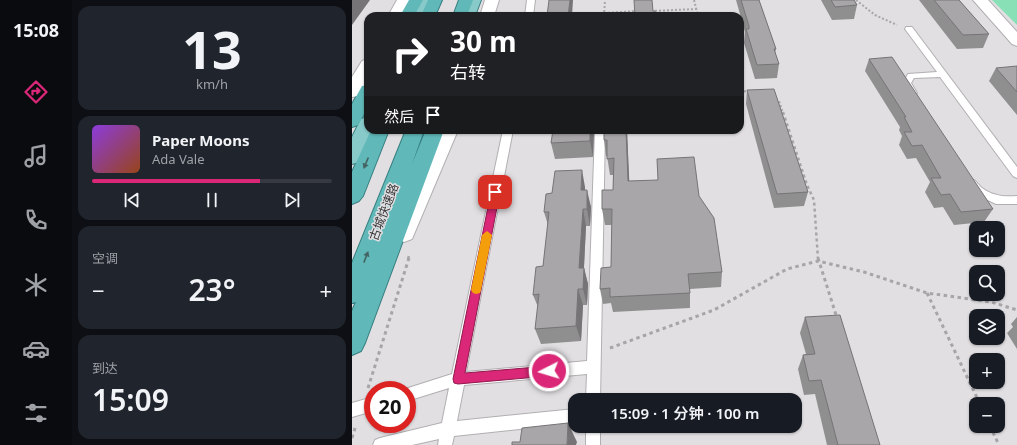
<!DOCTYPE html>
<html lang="zh">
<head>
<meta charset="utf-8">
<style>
	:root { --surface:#171b24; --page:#20242c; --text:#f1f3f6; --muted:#9ea1a6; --line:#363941; --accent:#db2777 }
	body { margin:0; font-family:"Noto Sans","Noto Sans SC",sans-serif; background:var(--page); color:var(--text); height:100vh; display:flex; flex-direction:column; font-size:15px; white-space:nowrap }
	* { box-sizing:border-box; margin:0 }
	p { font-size:13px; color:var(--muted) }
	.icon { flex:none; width:22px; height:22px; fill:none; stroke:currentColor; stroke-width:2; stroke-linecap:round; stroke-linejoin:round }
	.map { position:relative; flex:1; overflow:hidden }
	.sheet { display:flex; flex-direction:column; gap:6px; padding:6px; background:#0d0f14; width:280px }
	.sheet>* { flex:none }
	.hud { position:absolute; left:12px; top:12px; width:380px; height:122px; border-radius:12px; box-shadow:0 1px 3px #0004; background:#202124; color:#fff; overflow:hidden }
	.fabs { position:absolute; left:617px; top:221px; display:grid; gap:8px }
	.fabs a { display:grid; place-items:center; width:36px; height:36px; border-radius:8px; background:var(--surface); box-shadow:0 1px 3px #0004; font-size:20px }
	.speed { position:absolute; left:12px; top:381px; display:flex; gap:8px; font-size:20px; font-weight:700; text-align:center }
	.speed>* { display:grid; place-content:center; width:52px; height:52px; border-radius:50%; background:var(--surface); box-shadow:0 1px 3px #0004; line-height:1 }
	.speed .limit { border:6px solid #d22; background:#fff; color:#111 }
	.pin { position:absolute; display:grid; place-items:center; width:34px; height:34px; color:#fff; margin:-17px; border-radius:8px; box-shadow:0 2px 6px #0006 }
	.me { position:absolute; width:44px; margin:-22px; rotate:265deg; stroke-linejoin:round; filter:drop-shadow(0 0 3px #0008) }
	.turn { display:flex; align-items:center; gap:14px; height:84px; padding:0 20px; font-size:18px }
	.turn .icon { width:52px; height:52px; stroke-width:2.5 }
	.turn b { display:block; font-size:28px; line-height:34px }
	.then { display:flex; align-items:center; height:38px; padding:0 20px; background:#0003; gap:8px; font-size:15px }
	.big { font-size:30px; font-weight:600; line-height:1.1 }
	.sheet .widget { flex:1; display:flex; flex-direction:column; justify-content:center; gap:6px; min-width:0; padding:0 14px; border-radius:12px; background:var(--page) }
	.sheet .dial { align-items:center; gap:0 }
	.dial b { font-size:52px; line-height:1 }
	.song { display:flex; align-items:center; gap:12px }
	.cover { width:48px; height:48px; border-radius:6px; background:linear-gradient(135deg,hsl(270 70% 55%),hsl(20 70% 35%)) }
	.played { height:4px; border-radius:2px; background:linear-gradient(90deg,var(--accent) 70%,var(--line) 70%) }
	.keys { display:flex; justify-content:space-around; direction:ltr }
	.heat { display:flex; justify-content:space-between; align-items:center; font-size:22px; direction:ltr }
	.trip { position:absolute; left:216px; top:393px; width:234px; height:40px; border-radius:12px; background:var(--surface); box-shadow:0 1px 3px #0004; font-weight:600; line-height:40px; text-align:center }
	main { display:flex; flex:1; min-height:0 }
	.tabs { display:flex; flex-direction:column; width:72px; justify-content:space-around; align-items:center; background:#090b0e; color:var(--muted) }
	.tabs .icon { width:28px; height:28px }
	.tabs .on { color:var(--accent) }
	.tabs b { font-size:18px; color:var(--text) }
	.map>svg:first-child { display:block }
	.green { fill:#88e0b6 }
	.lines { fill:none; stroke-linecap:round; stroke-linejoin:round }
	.service-casing { stroke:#b2afb2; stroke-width:2 }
	.minor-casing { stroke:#b2afb2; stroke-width:2 }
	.primary-casing { stroke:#377f80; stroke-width:2 }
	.trunk-casing { stroke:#377f80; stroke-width:2 }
	.path-far2 { stroke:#a7a5a8; stroke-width:2; stroke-dasharray:2 2; stroke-linecap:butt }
	.path-far1 { stroke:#a7a5a8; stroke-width:2.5; stroke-dasharray:3 3; stroke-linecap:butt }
	.path { stroke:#a7a5a8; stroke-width:3; stroke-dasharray:3.5 3.5; stroke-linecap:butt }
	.service { fill:#fff; fill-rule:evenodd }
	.minor { fill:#fff; fill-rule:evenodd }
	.primary { fill:#88caca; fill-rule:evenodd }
	.trunk { fill:#60b8b8; fill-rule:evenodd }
	.wall { fill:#908f90 }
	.shaded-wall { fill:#767476 }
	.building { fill:#a8a6a8; stroke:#767476 }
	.oneway { fill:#456464 }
	.route { fill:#db2777; stroke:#8e194d }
	.slow { fill:#f59e0b }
	.labels { text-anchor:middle; stroke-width:3; stroke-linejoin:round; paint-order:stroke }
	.street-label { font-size:12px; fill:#363637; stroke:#e1dfe2 }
</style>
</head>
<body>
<main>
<nav class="tabs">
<b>15:08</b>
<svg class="icon on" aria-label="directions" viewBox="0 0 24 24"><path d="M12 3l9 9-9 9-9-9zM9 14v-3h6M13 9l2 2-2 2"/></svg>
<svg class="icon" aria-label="music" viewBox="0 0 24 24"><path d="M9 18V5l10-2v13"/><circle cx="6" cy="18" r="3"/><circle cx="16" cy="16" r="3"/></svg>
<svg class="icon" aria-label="phone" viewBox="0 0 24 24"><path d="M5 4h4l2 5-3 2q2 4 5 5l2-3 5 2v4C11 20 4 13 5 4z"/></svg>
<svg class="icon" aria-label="climate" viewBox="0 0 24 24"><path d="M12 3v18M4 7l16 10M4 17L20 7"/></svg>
<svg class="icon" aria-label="car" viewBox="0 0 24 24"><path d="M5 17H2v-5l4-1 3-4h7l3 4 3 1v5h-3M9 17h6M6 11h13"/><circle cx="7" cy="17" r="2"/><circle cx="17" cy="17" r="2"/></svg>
<svg class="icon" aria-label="filters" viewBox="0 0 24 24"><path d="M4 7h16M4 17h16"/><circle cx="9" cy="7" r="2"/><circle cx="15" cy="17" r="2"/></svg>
</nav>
<section class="sheet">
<div class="widget dial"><b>13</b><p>km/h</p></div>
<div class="widget">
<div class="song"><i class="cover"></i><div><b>Paper Moons</b><p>Ada Vale</p></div></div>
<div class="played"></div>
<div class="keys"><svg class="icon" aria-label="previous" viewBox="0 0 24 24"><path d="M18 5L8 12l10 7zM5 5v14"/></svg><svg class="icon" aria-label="pause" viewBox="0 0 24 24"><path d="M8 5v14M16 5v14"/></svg><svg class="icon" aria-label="next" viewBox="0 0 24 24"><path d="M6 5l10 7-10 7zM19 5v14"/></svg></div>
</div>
<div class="widget"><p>空调</p>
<div class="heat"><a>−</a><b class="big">23°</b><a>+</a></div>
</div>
<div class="widget"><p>到达</p><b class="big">15:09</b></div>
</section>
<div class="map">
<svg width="665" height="445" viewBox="0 0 665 445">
	<rect width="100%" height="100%" fill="#e1dfe2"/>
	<path class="green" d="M640,0H665V25Z"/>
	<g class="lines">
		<g class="service-casing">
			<path id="service" d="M175,0H183L181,16H173Z
				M554,27H560L665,167V178L661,176L588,77L562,78L559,83L565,93L561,96L558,95L551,83L556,74L585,72L553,29Z
				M151,130H161L114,372L235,361L243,130H253L248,400H234L235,374L112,385L105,421L223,409V423L102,436L100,445H86L87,439L60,445H21L23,440L28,438L90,423L97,388L55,401V390H50L100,374Z
				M620,179C625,181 626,185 630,188C641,196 652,197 665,196V204H644L621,193L615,183L616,180Z
				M21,397V411L0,417V403Z
				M234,426H248V445H234Z"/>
		</g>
		<g class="minor-casing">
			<path id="minor" d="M45,0H59L50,16H36Z
				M133,0H147L142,16H128Z
				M621,0H636L665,32V46L660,44Z
				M16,59V79L6,96L0,97V77L10,61Z
				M88,130H106L60,239L52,242L44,239L41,233Z"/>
		</g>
		<g class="primary-casing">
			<path id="primary" d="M67,0H81L73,16H59Z
				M115,0H129L123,16H109Z
				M16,117V130H22L7,162L0,164V137L9,119Z"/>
		</g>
		<g class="trunk-casing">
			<path id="trunk" d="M57,0H71L62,16H48Z
				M76,0H90L83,16H69Z
				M107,0H121L115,16H101Z
				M16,85V107L6,125L0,127V104L10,86Z
				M19,130H37L11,196L7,201L0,204V172Z
				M54,130H72L60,164L74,130H92L13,343L9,351L0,355V311L4,302L0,303V263Z"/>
		</g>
		<path class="path-far2" d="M342,0L346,16
			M504,0L523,15L545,25
			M299,11L345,9
			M252,13L286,11
			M252,16L253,0
			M388,92L397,91
			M424,99L427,101L431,113"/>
		<path class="path-far1" d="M431,112L455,185L462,200L466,259
			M56,259L57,256"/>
		<path class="path" d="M466,258L485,318
			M575,293L628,404
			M258,348L362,310L435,269L466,261L512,272L575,293L639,302L665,310
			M16,388L57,258
			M638,426L647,445
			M0,438L4,425"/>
		<use href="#service" class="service"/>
		<use href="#minor" class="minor"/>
		<use href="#primary" class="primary"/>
		<use href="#trunk" class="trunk"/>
	</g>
	<path class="wall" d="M384,0H407L424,49L423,53L427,64L425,78L403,79L392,43L393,32Z
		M469,0H502L505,5L502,19L480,20Z
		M567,0H607L637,34L631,48L605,49Z
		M517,59L641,209L632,222L602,225L591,207L582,208L573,192L578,182L564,158L555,159L547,145L550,136L547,130L548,127L513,71Z
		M665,67V115L637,81L644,68Z
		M395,90L456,192L452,206L422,208L394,104Z
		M201,130H242L241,157L203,159L199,143Z
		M275,130L277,181L347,196L370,272L369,287L338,289V308L261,312L259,303L251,304L248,289L259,267L260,225H253L250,209L261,190V175H258L255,156H254L252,140Z
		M233,187V190L239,207L238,226H234L232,268L236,284L235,305H231L229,341L189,344L183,329L186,307L181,295L191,266L196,225L192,212Z
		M453,317L528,445H475L463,394L452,395L446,369L451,355L454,354L448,333Z
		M665,317V349L655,333L661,327L659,324Z"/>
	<path class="shaded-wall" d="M0,0H18L0,25Z
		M218,0H221L220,16H216Z
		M238,130H242L241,157L238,141Z
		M274,130H275L278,197L276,181Z
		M230,170L233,187L232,208L229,190Z
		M235,190L239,207L238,226L235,209Z
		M231,209L234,226L231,285L227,268Z
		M232,268L236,284L235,305L231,289Z
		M226,289L231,305L229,341L224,326Z
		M216,423L225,442L224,445H215Z"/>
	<path class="building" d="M197,0H218L216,16H195Z
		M282,0H300L301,11H303L304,16H283Z
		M389,0H407L424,49H422L427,64L405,65L394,29H397V26Z
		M479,0H502L505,5L483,7Z
		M582,0H607L637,34L611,35Z
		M540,57L641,209L609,212L598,194L589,195L579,178H589L570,145L560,146L552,132H560L552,117H554L517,59Z
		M665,66V92L644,68Z
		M422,89L456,192L425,194L395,90Z
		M201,130H238V141L199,143Z
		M252,130H274L276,181L306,180L305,159L342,157L347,196L362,218L370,272L336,274L338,293L258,297V288L248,289L249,268L259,267L260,209H250V190H261L262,158L255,159V140H252Z
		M230,170L229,190H235V209H231L227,268H232L231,289H226L224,326L183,329L187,294L181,295L184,267L191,266L197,212H192L194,194L200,193L203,171Z
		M488,315L528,445H486L469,380L457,381L451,355L463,354L453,317Z
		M216,423L215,445H160V442H168L170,428Z"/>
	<defs><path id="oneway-solid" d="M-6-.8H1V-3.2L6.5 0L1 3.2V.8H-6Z"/></defs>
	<g class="oneway">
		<use href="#oneway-solid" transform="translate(14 163) rotate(113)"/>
		<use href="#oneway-solid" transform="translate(14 257) rotate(-69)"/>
	</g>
	<path class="route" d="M143,189L148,192L113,373L197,366L201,367L202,371L201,375L197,376L106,384L102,383L101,379L139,192Z"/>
	<path class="slow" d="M135,231L140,235L129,290L128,293L124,294L121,293L119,290L130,235Z"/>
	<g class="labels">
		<g class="street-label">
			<text transform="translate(32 212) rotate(-69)" y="4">古城快速路</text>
		</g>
	</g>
</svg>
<div class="fabs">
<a><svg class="icon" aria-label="sound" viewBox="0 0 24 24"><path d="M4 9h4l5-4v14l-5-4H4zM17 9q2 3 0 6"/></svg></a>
<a><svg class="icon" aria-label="search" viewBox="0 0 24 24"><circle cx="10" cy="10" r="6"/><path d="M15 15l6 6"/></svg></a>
<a><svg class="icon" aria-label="layers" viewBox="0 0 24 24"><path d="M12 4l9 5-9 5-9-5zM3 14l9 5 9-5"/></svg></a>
<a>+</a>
<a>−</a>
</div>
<div class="speed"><div class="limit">20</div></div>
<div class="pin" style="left:143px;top:192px;background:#d93025"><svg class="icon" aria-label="arrive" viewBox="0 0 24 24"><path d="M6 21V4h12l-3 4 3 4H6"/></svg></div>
<svg class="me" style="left:197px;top:371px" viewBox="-20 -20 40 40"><circle r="17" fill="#db2777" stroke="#fff" stroke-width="3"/><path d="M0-11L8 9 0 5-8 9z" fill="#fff"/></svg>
<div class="trip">15:09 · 1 分钟 · 100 m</div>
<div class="hud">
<div class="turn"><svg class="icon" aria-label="right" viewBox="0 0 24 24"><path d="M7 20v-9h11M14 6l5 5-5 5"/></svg><div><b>30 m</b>右转</div></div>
<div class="then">然后<svg class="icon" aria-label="arrive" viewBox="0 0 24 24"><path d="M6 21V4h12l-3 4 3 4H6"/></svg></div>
</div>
</div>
</main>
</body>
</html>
